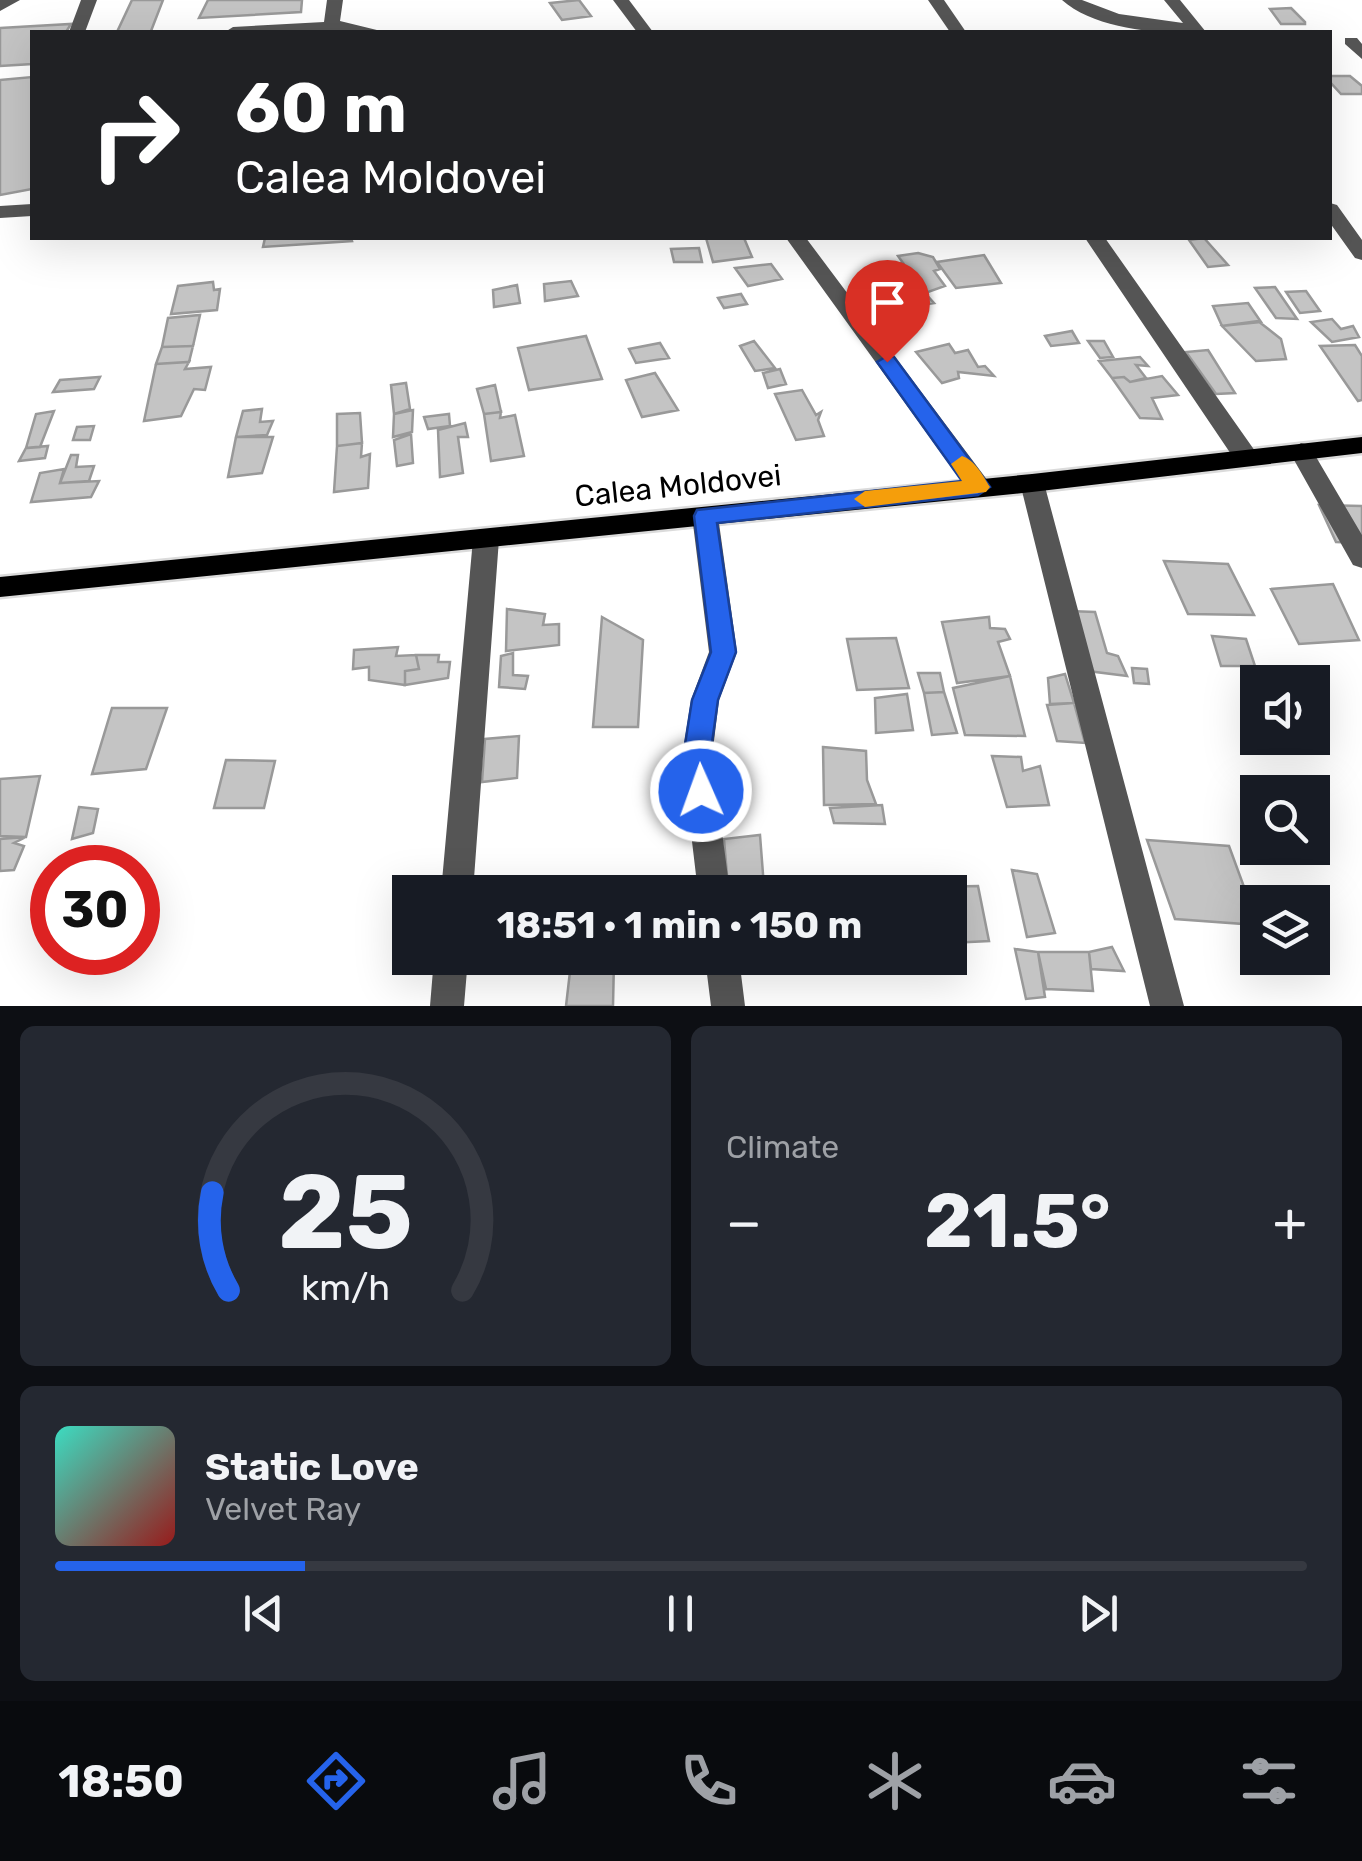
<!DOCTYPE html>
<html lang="en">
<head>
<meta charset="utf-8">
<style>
	:root { --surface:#171b24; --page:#242831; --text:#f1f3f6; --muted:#9ea1a6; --line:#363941; --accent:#2563eb }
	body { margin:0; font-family:Rubik,sans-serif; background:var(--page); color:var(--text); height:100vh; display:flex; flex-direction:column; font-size:38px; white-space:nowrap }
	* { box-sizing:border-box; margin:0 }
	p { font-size:32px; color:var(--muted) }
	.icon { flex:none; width:55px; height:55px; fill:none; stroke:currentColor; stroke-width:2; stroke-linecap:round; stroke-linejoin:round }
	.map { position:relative; height:1006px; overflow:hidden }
	.drawer { display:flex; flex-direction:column; gap:20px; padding:20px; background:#0d0f14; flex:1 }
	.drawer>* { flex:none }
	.banner { position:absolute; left:30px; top:30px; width:1302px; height:210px; border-radius:0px; box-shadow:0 10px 40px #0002; background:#202124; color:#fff; overflow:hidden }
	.controls { position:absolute; left:1240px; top:665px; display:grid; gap:20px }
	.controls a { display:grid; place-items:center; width:90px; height:90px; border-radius:0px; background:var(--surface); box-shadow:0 10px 40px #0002; font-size:50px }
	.speed { position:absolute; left:30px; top:845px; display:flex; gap:20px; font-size:50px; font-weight:700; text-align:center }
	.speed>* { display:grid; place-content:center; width:130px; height:130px; border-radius:50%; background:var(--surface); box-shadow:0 10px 40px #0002; line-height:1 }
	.speed .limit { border:15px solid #d22; background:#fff; color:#111 }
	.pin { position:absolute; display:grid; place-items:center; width:85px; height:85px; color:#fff; margin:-102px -42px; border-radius:50% 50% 50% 0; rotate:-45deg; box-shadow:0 0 10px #0007 }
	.pin .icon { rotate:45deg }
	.me { position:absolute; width:110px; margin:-55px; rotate:358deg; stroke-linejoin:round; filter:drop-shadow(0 0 8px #0008) }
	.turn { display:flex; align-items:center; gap:35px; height:210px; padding:0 40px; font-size:45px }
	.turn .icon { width:130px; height:130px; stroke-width:2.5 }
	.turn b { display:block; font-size:70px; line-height:85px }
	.big { font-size:75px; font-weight:700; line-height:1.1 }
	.drawer .widget { flex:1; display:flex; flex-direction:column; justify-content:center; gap:15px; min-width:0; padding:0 35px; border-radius:15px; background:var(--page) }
	.drawer .dial { align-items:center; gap:0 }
	.dial svg { height:260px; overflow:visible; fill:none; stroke:var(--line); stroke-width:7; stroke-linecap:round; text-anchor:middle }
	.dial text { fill:var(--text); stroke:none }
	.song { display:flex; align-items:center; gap:30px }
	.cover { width:120px; height:120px; border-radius:15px; background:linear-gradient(135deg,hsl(170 70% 55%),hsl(0 70% 35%)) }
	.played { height:10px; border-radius:5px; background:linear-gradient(90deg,var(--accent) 20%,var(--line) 20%) }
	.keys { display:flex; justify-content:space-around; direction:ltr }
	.heat { display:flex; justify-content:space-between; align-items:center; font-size:55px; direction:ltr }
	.drawer .tiles { flex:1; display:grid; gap:20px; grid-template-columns:1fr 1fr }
	.widget:last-child { grid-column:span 2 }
	.trip { position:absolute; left:392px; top:875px; width:575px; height:100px; border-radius:0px; background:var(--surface); box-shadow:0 10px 40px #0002; font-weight:700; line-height:100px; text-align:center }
	.menu { display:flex; height:160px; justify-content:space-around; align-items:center; background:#090b0e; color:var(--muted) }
	.menu .icon { width:70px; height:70px }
	.menu .active { color:var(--accent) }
	.menu b { font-size:45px; color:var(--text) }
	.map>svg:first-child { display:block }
	.building { fill:#c4c4c4; stroke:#999; stroke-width:2.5 }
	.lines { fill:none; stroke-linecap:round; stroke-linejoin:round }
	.major-casing { stroke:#dbdbdb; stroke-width:5 }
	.minor { fill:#555; fill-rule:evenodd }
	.major { fill:#000; fill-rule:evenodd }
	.route { fill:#2563eb; stroke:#184099; stroke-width:2.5 }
	.slow { fill:#f59e0b }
	.labels { text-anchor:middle; stroke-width:8; stroke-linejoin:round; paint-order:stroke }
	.street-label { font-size:30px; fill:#000; stroke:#fff }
</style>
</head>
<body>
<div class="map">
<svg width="1362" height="1006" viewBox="0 0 1362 1006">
	<rect width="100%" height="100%" fill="#fff"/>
	<path class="building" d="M132,0H163L151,31L117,32Z
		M208,0H302L301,12L199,18Z
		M579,0L591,16L562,20L550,3Z
		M1291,8L1305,22V24H1281L1270,9Z
		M71,24L66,32H32V64L0,66V28Z
		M1330,76H1350L1362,86V94H1341L1330,82Z
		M32,77V189L0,195V80Z
		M265,238H351L352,241L263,247Z
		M706,238H744L752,257L713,262Z
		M1204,238L1228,265L1208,267L1189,240Z
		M699,248L702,262H674L671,249Z
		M918,253L933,257L940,269L934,271L945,286L925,293L934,303L900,308L869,270L903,263L898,256Z
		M984,255L1001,283L956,288L937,262Z
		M771,264L782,279L748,286L735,268Z
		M571,281L578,296L545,301L544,284Z
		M213,282L214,290L220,289L217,310L171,314L178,286Z
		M517,285L520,303L494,307L493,290Z
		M1275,287L1297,319L1276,318L1255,288Z
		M1306,291L1320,311L1300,313L1286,292Z
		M741,294L747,304L724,308L718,298Z
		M1248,303L1261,322L1222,326L1213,306Z
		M200,315L193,346L162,347L168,318Z
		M1332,319L1341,329L1353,326L1359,337L1332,342L1311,322Z
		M1258,321L1281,339L1286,359L1256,361L1222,326Z
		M1072,331L1079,343L1051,346L1045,336Z
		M586,336L602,379L529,390L518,348Z
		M754,341L775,368L755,371L740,346Z
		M1088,341H1104L1113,357L1100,358Z
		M660,343L669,358L636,363L629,349Z
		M949,344L955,353L968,350L978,367L985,366L994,376L958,372L959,378L942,383L916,352Z
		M1355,345L1362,356V400L1358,401L1320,346Z
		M193,346L189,362L156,364L162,347Z
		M1208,350L1235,393L1216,394L1186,352Z
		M1140,357L1148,366L1136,365L1146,378L1130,382L1124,377L1112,378L1099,361Z
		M189,362L185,369L211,367L205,390L194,389L181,416L144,421L156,364Z
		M780,369L786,384L768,388L763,373Z
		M655,373L678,410L642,417L626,380Z
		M1162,376L1178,395L1152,398L1162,419L1140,418L1112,378L1124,377L1130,382Z
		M100,377L94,389L53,392L60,380Z
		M406,383L410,409L394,414L391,385Z
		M495,385L501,412L484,414L477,389Z
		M802,390L816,415L821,412L818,420L824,436L796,440L775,394Z
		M262,409L260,422L273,421L267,435L236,437L243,411Z
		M413,410L412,432L393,437L394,414Z
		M54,411L40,447L26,448L36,414Z
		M501,412L500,418L515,415L524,456L491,461L484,414Z
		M360,413L362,443L337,446V414Z
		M449,414L450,426L428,429L424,417Z
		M465,423L468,437H458L463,473L440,477L438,430Z
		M94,426L90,440H73L77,427Z
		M411,434L413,463L397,466L394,440Z
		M236,437H273L262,473L228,477Z
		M362,443L361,457L370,454L368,488L334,492L337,446Z
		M48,446L45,458L19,461L26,448Z
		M71,455H78L76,467L94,466L89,481L60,483Z
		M64,469L60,483L99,481L91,497L31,502L40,473Z
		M1319,505L1362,506V543L1336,542Z
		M1164,561L1228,564L1254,615L1188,614Z
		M1333,584L1359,640L1299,644L1271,589Z
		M507,609L545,614L543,625L559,624V645L506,651Z
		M1069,611L1095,612L1107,653L1118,656L1127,676L1088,671Z
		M602,617L643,640L638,727H593Z
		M989,617L990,628L1005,629L1010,639L998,642L1010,676L957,683L942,622Z
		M1212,636L1246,639L1255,666H1221Z
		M896,638L909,688L857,690L847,639Z
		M398,647L396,656L416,655L419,669L405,671V685L369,680V667L353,669L354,650Z
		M513,653V675L528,676L525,689L499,687L501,656Z
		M416,655H439L438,662H450L448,678L405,685V671L419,669Z
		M1132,668L1147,669L1149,684L1134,683Z
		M918,673H940L944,692L924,693Z
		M1065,674L1074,703L1050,704L1048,678Z
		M1010,676L1025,736L965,735L953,688Z
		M944,692L957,733L932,735L924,693Z
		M907,694L913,730L876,733L875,698Z
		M1074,703L1085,743L1057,741L1047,705Z
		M112,708H167L146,769L92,774Z
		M519,736L517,778L482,782L485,739Z
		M823,747L866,751L867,780L876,804L824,805Z
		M992,756L1021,757L1023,771L1040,766L1049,805L1007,807Z
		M226,760L275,761L264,808H214Z
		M40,776L26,837L0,836V779Z
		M882,805L885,824L834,823L830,808Z
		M79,807L98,809L93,833L72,839Z
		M760,835L764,887H728L724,839Z
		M26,837L14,843L24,846L14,870L0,871V839Z
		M1147,840L1229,846L1258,925L1175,919Z
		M1012,870L1037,874L1055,933L1027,937Z
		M978,886L989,941L950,943V892H930L929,887Z
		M1112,947L1124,971L1091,969L1089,952Z
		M1015,949L1038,952L1045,997L1026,999Z
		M1038,952H1089L1093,991L1046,989Z
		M614,960L613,1006H566L571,963Z"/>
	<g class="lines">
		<g class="major-casing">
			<path id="major" d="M1362,437V453L1032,492L0,597V577L1032,474Z"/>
		</g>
		<path class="minor" d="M0,0H20L0,11Z
			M81,0H97L85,32H69Z
			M327,0H343L340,21L385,32H225L233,27L324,22Z
			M613,0H629L653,32H637Z
			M928,0H944L966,32H950Z
			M1062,0H1082L1119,14L1183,23L1164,0H1180L1206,32C1163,35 1096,30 1062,0Z
			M1345,38H1357L1362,44V59L1345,44Z
			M1330,203L1337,205L1362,240V260L1355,258L1330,223Z
			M32,204V216L0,218V206Z
			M786,238H806L988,481L991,487L988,493H970Z
			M1085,238H1105L1255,451L1258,457L1255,463H1237Z
			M1301,443L1309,445L1362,535V568L1353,565L1289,451Z
			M1032,474L1044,483L1184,1006H1150L1020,483Z
			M705,507L714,510L718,516L737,652L719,700L712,757L730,892H698L682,757L691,700L709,652L692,516L696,510Z
			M486,530L495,532L499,539L473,892H441L473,539L477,532Z
			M434,958H468L464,1006H430Z
			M705,958H739L745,1006H711Z"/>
		<use href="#major" class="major"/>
	</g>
	<path class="route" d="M887,356L894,357L990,487L978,495L717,523L736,652L718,700L710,757L715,791L711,799L701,803L691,799L683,757L692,700L711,652L694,516L697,510L962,481L877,362Z"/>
	<path class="slow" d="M962,456C975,460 983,476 990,487L986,492L865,507L854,499L865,491L962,481L951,464Z"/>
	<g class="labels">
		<g class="street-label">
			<text transform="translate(678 486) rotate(-6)" y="10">Calea Moldovei</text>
		</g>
	</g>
</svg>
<div class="controls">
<a><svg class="icon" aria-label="sound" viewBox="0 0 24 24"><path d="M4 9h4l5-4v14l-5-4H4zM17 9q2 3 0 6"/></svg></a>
<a><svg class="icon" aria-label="search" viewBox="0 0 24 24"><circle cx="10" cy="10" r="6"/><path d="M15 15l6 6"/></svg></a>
<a><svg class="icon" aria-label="layers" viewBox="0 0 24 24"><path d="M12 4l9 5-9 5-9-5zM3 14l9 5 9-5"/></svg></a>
</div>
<div class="speed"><div class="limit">30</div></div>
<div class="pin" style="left:887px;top:362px;background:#d93025"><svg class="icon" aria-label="arrive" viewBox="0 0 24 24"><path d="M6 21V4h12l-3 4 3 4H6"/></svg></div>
<svg class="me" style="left:701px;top:791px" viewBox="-20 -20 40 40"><circle r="17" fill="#2563eb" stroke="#fff" stroke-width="3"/><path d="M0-11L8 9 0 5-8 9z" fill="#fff"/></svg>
<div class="trip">18:51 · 1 min · 150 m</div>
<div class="banner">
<div class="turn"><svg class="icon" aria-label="right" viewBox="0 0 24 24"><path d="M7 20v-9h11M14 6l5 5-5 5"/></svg><div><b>60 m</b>Calea Moldovei</div></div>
</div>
</div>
<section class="drawer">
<div class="tiles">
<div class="widget dial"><svg viewBox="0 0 100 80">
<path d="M14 69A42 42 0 1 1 86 69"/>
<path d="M14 69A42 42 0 0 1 9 39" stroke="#2563eb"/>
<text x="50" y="56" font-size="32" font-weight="700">25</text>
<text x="50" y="72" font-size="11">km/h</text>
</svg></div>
<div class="widget"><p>Climate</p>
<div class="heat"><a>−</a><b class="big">21.5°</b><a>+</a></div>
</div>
<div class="widget">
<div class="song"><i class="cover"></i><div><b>Static Love</b><p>Velvet Ray</p></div></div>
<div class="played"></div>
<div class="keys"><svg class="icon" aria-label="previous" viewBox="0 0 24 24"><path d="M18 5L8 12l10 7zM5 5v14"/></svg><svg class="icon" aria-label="pause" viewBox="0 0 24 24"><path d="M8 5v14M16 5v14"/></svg><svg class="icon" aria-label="next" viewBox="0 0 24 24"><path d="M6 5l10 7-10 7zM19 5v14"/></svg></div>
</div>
</div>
</section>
<nav class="menu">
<b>18:50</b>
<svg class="icon active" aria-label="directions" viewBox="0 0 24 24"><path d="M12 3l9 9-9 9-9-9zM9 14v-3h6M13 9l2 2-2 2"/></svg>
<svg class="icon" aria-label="music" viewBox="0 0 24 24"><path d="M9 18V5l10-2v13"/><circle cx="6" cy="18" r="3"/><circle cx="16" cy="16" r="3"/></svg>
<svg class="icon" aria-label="phone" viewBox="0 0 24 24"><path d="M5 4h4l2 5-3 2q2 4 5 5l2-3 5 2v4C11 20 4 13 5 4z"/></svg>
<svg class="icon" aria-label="climate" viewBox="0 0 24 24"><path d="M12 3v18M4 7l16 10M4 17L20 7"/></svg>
<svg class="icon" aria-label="car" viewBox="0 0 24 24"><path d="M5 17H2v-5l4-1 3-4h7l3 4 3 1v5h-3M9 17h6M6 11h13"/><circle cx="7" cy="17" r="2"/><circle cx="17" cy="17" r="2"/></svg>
<svg class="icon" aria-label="filters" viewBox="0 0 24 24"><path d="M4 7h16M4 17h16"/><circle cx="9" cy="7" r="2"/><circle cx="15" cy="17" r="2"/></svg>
</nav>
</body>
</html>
